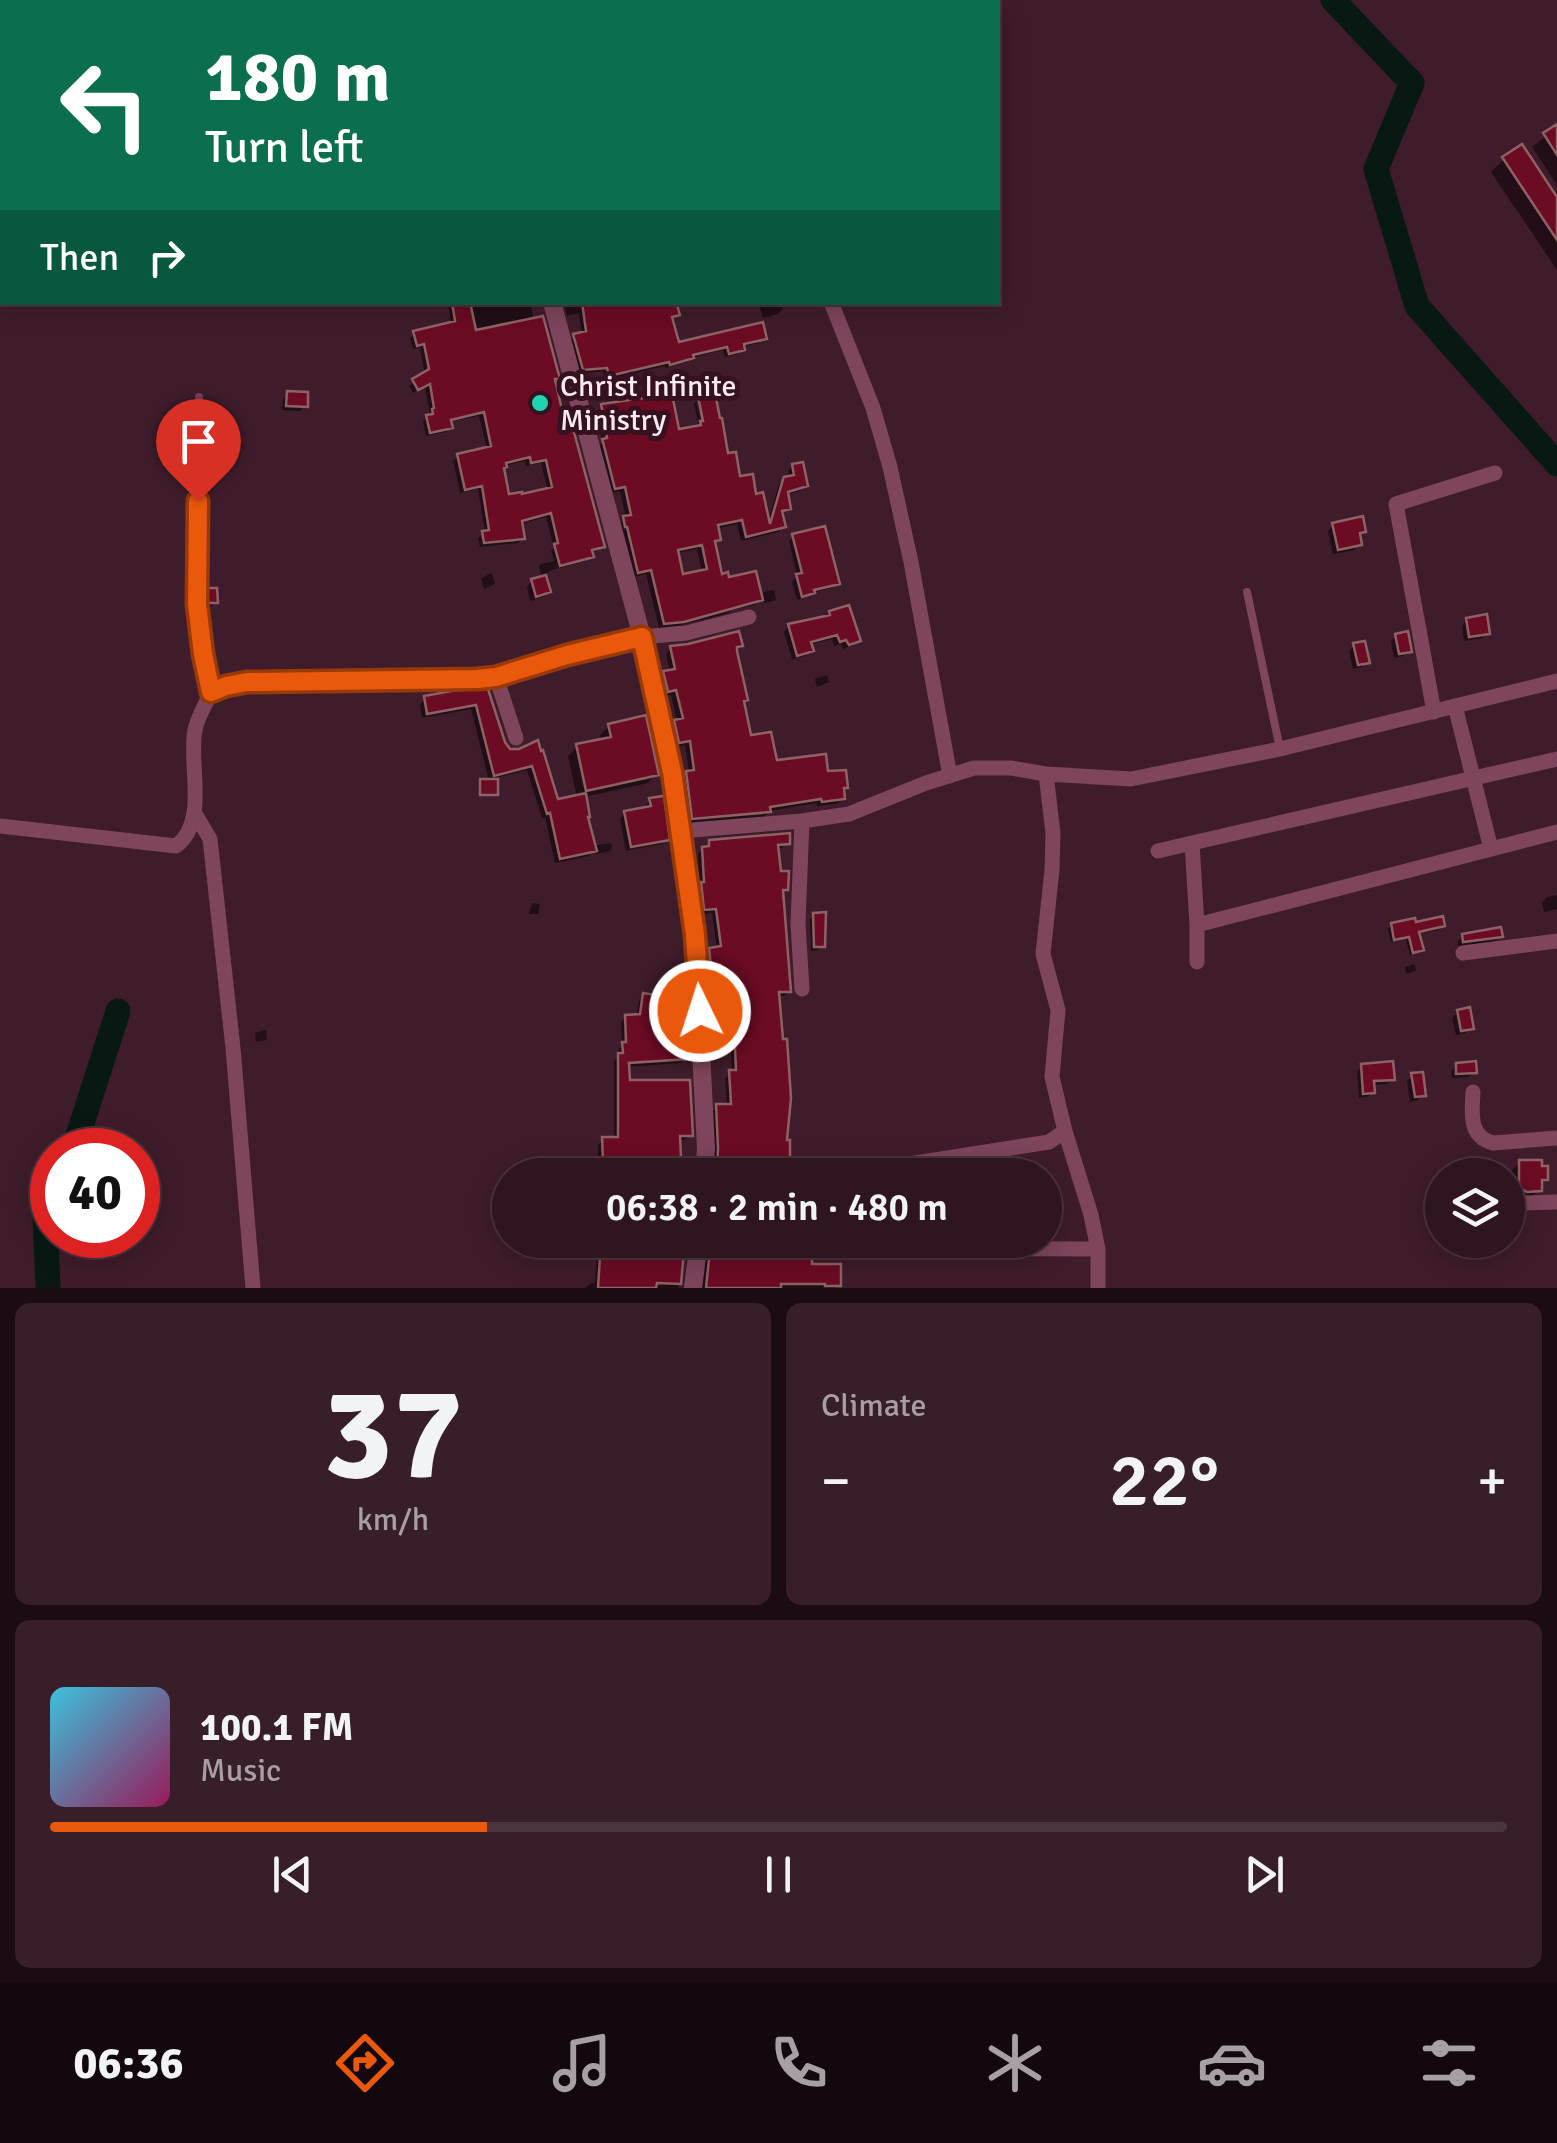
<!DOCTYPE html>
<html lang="en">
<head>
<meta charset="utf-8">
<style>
	:root { --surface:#2f1520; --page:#371e29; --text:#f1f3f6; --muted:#a79fa5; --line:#4a343e; --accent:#ea580c }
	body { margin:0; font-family:Signika,sans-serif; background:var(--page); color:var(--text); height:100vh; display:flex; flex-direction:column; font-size:38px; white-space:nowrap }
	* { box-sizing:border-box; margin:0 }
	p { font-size:32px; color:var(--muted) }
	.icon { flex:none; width:55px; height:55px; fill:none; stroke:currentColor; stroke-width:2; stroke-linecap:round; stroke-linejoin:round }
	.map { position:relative; height:1288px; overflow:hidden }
	.side { display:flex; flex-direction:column; gap:15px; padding:15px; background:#1a0c12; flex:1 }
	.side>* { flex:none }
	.banner { position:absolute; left:0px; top:0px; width:1000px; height:305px; box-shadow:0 5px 25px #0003,0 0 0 2px var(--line); background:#0b6e4f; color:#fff; overflow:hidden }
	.tools { position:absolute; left:1425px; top:1158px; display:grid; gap:20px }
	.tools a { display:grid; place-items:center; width:100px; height:100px; border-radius:50%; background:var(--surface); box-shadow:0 5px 25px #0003,0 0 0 2px var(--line); font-size:50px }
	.speed { position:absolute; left:30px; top:1128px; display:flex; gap:20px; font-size:50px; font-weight:700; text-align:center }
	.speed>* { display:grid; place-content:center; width:130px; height:130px; border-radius:50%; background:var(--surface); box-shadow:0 5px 25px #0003,0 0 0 2px var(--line); line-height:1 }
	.speed .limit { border:15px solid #d22; background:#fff; color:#111 }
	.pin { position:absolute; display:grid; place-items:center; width:85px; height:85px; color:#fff; margin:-102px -42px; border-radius:50% 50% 50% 0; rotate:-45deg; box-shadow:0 0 10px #0007 }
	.pin .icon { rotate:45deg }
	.me { position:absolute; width:110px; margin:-55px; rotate:356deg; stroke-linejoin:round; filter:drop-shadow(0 0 8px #0008) }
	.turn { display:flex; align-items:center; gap:35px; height:210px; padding:0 40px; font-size:45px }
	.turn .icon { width:130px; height:130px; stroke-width:2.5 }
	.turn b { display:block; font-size:70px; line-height:85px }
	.then { display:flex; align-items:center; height:95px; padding:0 40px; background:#0003; gap:20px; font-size:38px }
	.big { font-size:75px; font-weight:600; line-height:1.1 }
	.side .widget { flex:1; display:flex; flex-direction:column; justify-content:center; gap:15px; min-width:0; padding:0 35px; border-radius:15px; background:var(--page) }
	.side .dial { align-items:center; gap:0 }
	.dial b { font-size:130px; line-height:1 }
	.song { display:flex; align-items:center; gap:30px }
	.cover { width:120px; height:120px; border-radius:15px; background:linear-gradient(135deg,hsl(190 70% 55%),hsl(330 70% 35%)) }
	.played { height:10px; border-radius:5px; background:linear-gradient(90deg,var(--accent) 30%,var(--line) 30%) }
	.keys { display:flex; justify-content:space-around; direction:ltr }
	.heat { display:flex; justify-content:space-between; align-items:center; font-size:55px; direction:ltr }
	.side .tiles { flex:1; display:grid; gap:15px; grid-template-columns:1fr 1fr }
	.widget:last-child { grid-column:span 2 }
	.trip { position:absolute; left:492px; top:1158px; width:570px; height:100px; border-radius:50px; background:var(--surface); box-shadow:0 5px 25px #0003,0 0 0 2px var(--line); font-weight:600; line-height:100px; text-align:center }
	.tab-bar { display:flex; height:160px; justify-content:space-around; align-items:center; background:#13080d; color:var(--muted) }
	.tab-bar .icon { width:70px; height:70px }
	.tab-bar .active { color:var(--accent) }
	.tab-bar b { font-size:45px; color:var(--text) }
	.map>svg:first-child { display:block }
	.shadow { fill:#0007; fill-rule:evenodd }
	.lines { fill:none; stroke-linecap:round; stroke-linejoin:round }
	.river { stroke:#081914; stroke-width:25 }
	.building { fill:#6b0b24; stroke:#8e6165; stroke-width:2.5; fill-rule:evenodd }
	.service { stroke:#7e455d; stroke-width:8 }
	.minor { stroke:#7e455d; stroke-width:15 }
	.tertiary { stroke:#7e455d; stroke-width:18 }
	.route-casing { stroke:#983908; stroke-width:25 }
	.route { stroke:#ea580c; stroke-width:18 }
	.poi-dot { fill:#1fd5b0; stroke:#341222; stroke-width:4 }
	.labels { text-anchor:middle; stroke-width:10; stroke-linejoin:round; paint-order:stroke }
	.poi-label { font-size:30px; fill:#feeaf1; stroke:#341222; text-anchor:start }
</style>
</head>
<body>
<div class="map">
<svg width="1557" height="1288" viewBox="0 0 1557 1288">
	<rect width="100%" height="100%" fill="#3f1c2b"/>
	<path class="shadow" d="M496,0H577L578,2H497Z
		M680,0H700L702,2H681Z
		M1557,127V185L1532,147Z
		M1521,148L1557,202V270L1491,172L1504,159Z
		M448,302H530L534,321L557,378L553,382L562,422L602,546L597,551L590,553L591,556L586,561L552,570L543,575L548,592L543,597L530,601L527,587L532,581L542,579L539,566L541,564L554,561L551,551L554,548L546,517L520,524L523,538L518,543L480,547L478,538L485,533L478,489L460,493L453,461L458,456L487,449L479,416L449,422L450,427L446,432L426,436L423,422L430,414L425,386L413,393L409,386L425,375L420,348L413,349L410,338L415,333L451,324ZM525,461L526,466L541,463L548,491L507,497L501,469L505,466Z
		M564,302H673L677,314L672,319L677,345L764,338L759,343L742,347L738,354L725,357L723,350L691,358L686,362L665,368V366L605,380L603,371L579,374L570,341L575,336L582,334L579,313L567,316Z
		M758,302H782L783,308L778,314L763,318Z
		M288,394L305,406L300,411L282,410L283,399Z
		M696,401L704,434L726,456L738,479L754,497L767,525L779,484L789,479L788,471L793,466L805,486L800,491L786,495L789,508L780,514L784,526L778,532L741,541L737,524L716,529L718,539L713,544L720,577L759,596L764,592L774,590L776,599L774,601L764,603L762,597L755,605L732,610L729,613L677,626L659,628L646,574L633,577L619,524L626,518L620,491L610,493L598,447L602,443L597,412L602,406L677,431L699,427L694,404ZM697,549L702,572L681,577L676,553Z
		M1333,525L1364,531L1358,537L1359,544L1354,550L1333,554L1328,531Z
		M794,536L837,583L832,588L811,593L807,597L797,600L792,582L797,576L789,541Z
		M492,573L495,584L484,589L481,578Z
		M206,591L215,602L210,607H200V596Z
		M830,614L858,640L853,645L843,649L841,644L834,646L832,639L809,645L811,650L805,656L792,659L784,632L789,626L825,619Z
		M1467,620L1488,633L1482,638L1464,641L1462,626Z
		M1396,636L1409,651L1403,656L1394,658L1391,641Z
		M740,645L734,651L749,738L775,763L826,774L846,787L842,790L843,798L837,804L817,806L816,803L769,811L763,817L687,823L681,779L689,773L685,745L674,748L669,728L677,722L671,695L662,696L658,679L664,674L670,672L666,654L671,648Z
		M1355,645L1367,662L1361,667L1353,669L1349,651Z
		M827,675L829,682L817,687L815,679Z
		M486,692L503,743L509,751H519L536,744L557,802L577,797L568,756L577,747L602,741L600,735L609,726L656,774L648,783L584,797L593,849L597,845L611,843L612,849L610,851L596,854L595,849L589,856L555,863L545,817L542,818L527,770L495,778V794L493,796H479V783L489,781L471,709L422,718L420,704L426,699Z
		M650,800L667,839L662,844L626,851L620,819L625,813L646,809L645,806Z
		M710,842L787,843L782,848L776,849L778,873L786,889L781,894L789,991L784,996H777L787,1175H713L712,1112L717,1107L727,1106L725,1078L732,1073L731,1052H721L719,1025L711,1026L709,1006L714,1001H718L715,969L707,970L705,955L710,950H717L712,913L700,914L697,890L700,887L698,854Z
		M1557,895V909L1544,912L1542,903L1547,897Z
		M532,903L540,904L538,914H529Z
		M814,915L823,946L818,950L811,951L810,920Z
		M1392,925H1414L1442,926L1438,930L1417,934L1421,949L1410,955L1406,939L1391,942L1388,929Z
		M1463,936H1500L1495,941L1458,946V941Z
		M1415,964L1416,971L1406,974L1405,967Z
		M644,996L651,1016L677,1051L686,1058L681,1063L627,1067L628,1083L690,1135L685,1140H678V1160L689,1175H607V1166H598V1145L603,1139H614V1061L619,1056L618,1050L622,1046L621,1022L626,1017H637L639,1001Z
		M1458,1012L1471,1028L1466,1033L1456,1035L1452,1018Z
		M266,1030L267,1040L256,1042L255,1033Z
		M1457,1065L1474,1072L1469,1077L1452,1078L1451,1071Z
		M1362,1066L1392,1079L1387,1084L1372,1085L1373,1092L1367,1097L1359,1098L1357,1072Z
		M1412,1076L1424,1095L1418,1100L1410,1102L1407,1081Z
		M1520,1162L1546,1179L1531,1199L1511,1197V1171Z
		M598,1240H684L678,1288H585L591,1283H595Z
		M705,1240H785L784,1257L810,1267L839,1285L835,1288H702L707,1247Z"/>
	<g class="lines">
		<path class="river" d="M1333,0L1412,83L1376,169L1417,306L1557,464
			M71,1150L76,1142L118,1011
			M48,1288L44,1191L52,1178"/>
	</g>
	<path class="building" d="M1557,124V155L1543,133Z
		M1522,144L1557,197V240L1502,157Z
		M452,302H470L476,330L543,316L560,379H555L564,419L570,417L605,547L592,550L594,557L560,566L554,544L558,543L551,513L522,521L525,539L484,543L482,531L489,530L482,486L465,490L457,454L491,446L484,412L451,420L453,428L430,433L426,415L433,414L432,409L434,408L430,384L418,390L412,379L429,369L424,344L417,346L413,331L455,321ZM530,457L531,463L546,460L552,487L522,494V492L509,494L504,468L507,467L506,463Z
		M582,302H676L680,315L672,317L679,342L763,322L767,339L744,344L745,350L729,354L727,347L693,355L694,358L670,365L669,362L609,376L607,368L583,370L573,334L586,331Z
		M287,391L308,392V407L286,406Z
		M715,393L720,418H722L728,453L736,452L740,476L753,474L756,494L763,492L770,524L784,476V477L794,475L792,464L803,462L808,486L788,492L791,509L782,511L786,527L746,537L742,520L718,525L721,540L715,541L722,574L728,572L729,577L756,571L763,600L684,622L664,624L651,570L638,573L627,527H625L623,516L631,515L625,487L615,489L603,442L602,439L607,438L601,404L672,394L679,429L701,425L700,421H703L698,396ZM702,545L707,569L683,574L678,550Z
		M1363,516L1366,532L1360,533L1362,545L1338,550L1332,523Z
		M825,526L840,584L814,590L815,593L802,597L796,574L802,573L792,534Z
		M546,575L551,592L536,597L531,579Z
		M205,588H217L218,603H204Z
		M849,605L861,641L849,645L846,640L840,642L837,635L811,642L814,651L797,656L788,624L830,615L829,611Z
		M1487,614L1490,634L1469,637L1466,618Z
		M739,631L743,646L737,647V651L748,700L744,701L751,735L771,732L777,760L826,754L828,771L846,770L848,788H844L845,799L822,802L821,799L770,807L771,812L692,819L686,771L694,770L690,741L679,743L674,720L683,718L676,690L668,692L663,671L675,669L670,646L688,644Z
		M1408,631L1412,652L1399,654L1395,634Z
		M1365,641L1370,663L1358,665L1353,643Z
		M488,689L505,742L510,749H519L538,740L541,751L543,750L558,799L586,793L590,817H588L597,851L560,859L550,813L547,814L532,766L494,776L476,705L427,714L424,696L457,690Z
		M646,715L659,775L586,791L576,744L611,737L608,724Z
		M480,779H498V795H480Z
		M664,796L670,840L631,847L624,811L651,806L649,798Z
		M790,833V844L778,845L781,871H789L788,890H783L791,992H779L783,1039H787L791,1098L787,1140H790V1175H717L718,1148L716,1104H731L729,1070H736L735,1048L726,1049L724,1021L715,1022L713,998H723L720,965L711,966L709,948L721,946L716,909L704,910L701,882H704L702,847L709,846V840Z
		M826,912L825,947H814L813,913Z
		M1443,916L1445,926L1419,932L1424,950L1413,953L1409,937L1394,940L1391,923L1415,918L1416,922Z
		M1501,927L1503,937L1463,942L1462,934Z
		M643,993L656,995L653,1013L677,1012L679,1048L688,1047L689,1059L629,1063L630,1080H690L693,1136H680L681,1157L683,1158V1160L693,1161L692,1175H611V1162H603L602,1137H618V1053H623L622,1042H626L625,1015L640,1014Z
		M1470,1007L1474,1029L1461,1031L1457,1010Z
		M1393,1061L1395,1080L1374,1081L1375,1093L1363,1094L1361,1064Z
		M1476,1061L1477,1073L1456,1074V1063Z
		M1423,1072L1426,1096L1415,1097L1411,1073Z
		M1519,1160H1542V1166H1548V1180H1542V1191L1527,1192L1519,1188Z
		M601,1240H685L681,1284L657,1283L656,1288H598Z
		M711,1240H787V1254L812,1253V1264H841V1286H825V1284H781V1288H706Z"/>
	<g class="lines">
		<path class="service" d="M199,397L197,604L203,654L211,692
			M1247,592L1280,749"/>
		<path class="minor" d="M721,0L722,2
			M831,302L873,408L890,467L911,562L950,776
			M496,677L516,738
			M1455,706L1491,849
			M1434,712L1396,504L1495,473
			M1557,759L1192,843L1197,925L1557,832
			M1046,774L1053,833L1052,870L1043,954L1058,1010L1052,1077L1065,1131L1091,1215L1098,1249V1288
			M194,812L210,839L233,1048L253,1288
			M0,826L176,846C209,822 188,764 195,730C197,718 206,704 211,692L226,686L247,682L477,679L496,677L567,655L642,637L686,633L749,617
			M680,831L802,821L849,814L926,783L974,768H1011L1046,774L1131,779L1280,749L1557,681
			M1158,851L1192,843
			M1463,953L1557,941
			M1197,962V925
			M802,989L798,924L802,821
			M1473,1092C1472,1113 1468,1136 1493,1143L1557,1138
			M872,1175L877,1169L1049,1142L1065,1131
			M1508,1195L1525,1203L1557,1202
			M841,1240L842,1248L1098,1249"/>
		<path class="tertiary" d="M489,0V2
			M552,302L642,637L673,772L695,935L706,1148L704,1175
			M693,1288L699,1240"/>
	</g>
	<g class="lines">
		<g class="route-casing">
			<path id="route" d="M198,501L197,604L203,654L211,692L226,686L247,682L477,679L496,677L567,655L642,637L672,772L695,935L700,1011"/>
		</g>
		<use href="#route" class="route"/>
	</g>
	<circle class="poi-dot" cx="540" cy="403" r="10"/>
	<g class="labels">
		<g class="poi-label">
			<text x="560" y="396">Christ Infinite<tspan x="560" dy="34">Ministry</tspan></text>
		</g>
	</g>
</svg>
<div class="tools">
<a><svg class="icon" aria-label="layers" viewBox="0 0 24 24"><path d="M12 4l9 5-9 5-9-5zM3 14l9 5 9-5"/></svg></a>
</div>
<div class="speed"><div class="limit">40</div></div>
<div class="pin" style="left:198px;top:501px;background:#d93025"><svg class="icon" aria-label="arrive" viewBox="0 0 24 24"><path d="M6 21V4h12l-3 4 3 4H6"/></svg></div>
<svg class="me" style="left:700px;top:1011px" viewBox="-20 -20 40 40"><circle r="17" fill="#ea580c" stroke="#fff" stroke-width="3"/><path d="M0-11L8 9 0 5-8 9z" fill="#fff"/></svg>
<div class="trip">06:38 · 2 min · 480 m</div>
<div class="banner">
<div class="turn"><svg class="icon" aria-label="left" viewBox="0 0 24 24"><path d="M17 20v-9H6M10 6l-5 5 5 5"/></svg><div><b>180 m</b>Turn left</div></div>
<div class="then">Then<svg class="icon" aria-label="right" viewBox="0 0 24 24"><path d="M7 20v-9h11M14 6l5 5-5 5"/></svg></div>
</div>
</div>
<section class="side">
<div class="tiles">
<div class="widget dial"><b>37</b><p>km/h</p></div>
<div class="widget"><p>Climate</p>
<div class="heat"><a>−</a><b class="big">22°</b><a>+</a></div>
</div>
<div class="widget">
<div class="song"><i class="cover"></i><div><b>100.1 FM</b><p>Music</p></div></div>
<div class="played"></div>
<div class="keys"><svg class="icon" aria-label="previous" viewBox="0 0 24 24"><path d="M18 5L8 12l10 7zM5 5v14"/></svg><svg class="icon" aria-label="pause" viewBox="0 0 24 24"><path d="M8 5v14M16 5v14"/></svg><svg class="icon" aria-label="next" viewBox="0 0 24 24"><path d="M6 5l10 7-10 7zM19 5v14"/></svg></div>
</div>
</div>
</section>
<nav class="tab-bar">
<b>06:36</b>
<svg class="icon active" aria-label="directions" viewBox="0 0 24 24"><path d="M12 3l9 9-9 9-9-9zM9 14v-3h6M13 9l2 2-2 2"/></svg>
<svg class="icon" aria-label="music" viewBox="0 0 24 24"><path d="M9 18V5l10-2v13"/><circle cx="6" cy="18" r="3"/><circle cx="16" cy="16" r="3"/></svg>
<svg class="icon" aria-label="phone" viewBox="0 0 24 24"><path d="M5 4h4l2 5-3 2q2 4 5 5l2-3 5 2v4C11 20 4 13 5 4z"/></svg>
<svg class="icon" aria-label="climate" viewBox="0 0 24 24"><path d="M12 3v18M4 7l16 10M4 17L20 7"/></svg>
<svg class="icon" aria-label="car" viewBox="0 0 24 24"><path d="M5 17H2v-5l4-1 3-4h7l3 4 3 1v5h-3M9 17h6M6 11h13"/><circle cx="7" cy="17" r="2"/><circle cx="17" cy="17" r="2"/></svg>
<svg class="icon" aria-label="filters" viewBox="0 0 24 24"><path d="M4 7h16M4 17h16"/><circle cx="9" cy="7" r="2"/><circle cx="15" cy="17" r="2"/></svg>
</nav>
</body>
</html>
